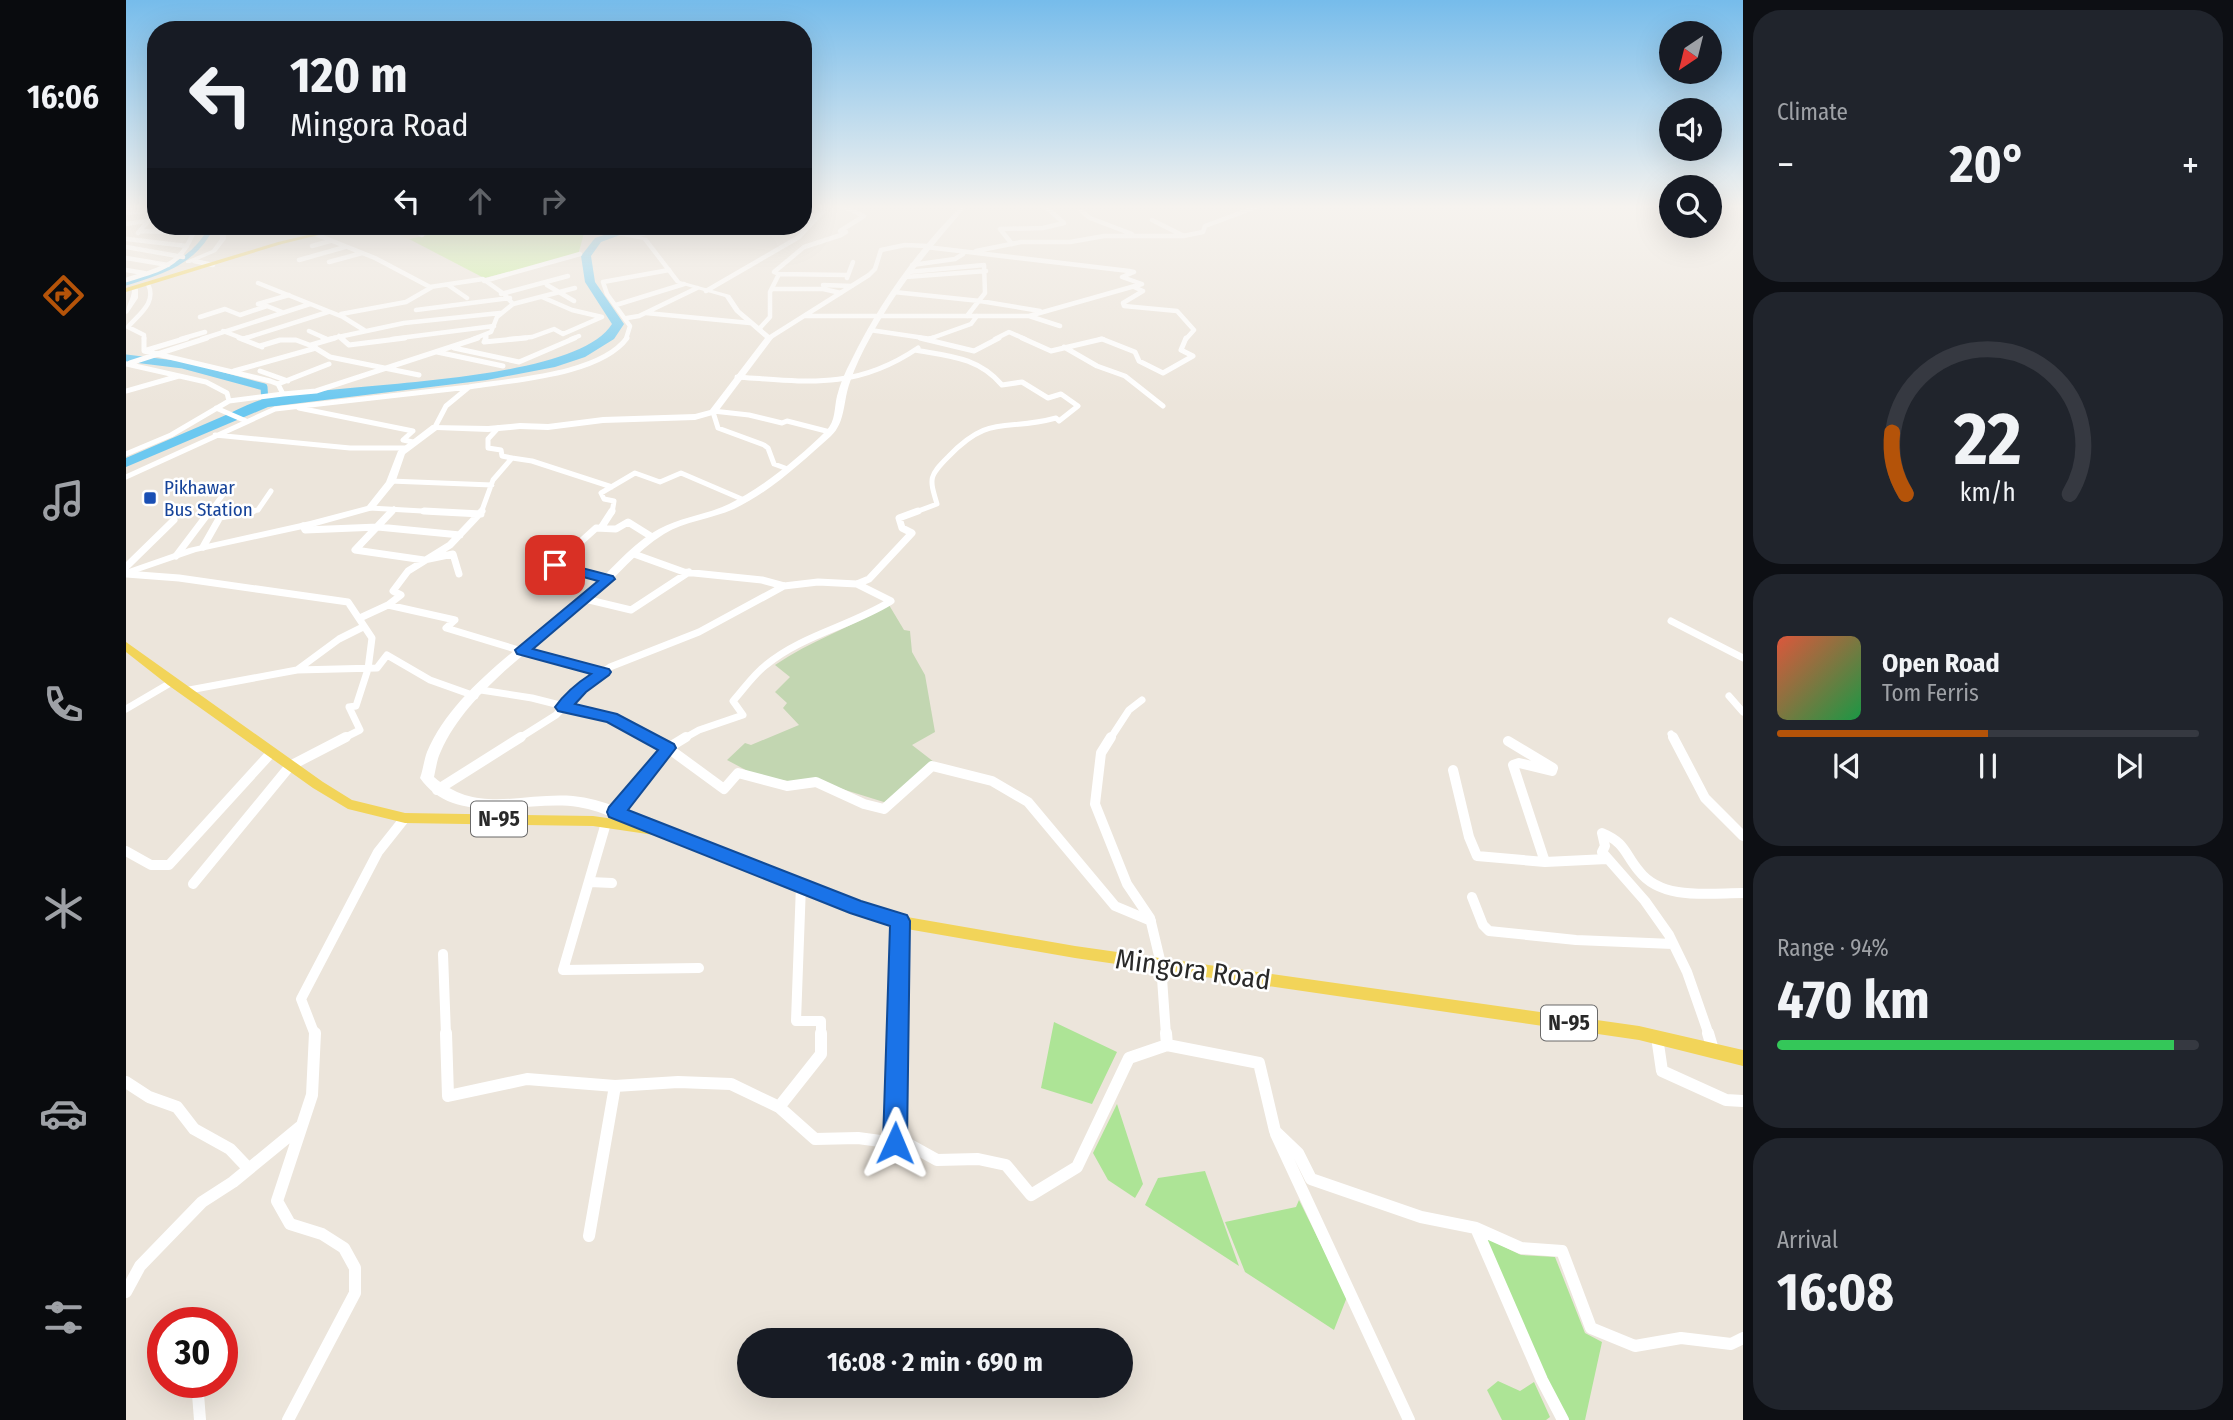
<!DOCTYPE html>
<html lang="en">
<head>
<meta charset="utf-8">
<style>
	:root { --surface:#171b24; --page:#20242c; --text:#f1f3f6; --muted:#9ea1a6; --line:#363941; --accent:#b45309 }
	body { margin:0; font-family:"Fira Sans Condensed",sans-serif; background:var(--page); color:var(--text); height:100vh; display:flex; flex-direction:column; font-size:26px; white-space:nowrap }
	* { box-sizing:border-box; margin:0 }
	p { font-size:23px; color:var(--muted) }
	.icon { flex:none; width:38px; height:38px; fill:none; stroke:currentColor; stroke-width:2; stroke-linecap:round; stroke-linejoin:round }
	.map { position:relative; flex:1; overflow:hidden }
	.details { display:flex; flex-direction:column; gap:10px; padding:10px; background:#0d0f14; width:490px }
	.details>* { flex:none }
	.top-card { position:absolute; left:21px; top:21px; width:665px; height:214px; border-radius:28px; box-shadow:0 7px 28px #0002; background:#171b24; color:var(--text); overflow:hidden }
	.needle { width:46px; rotate:215deg }
	.fabs { position:absolute; left:1533px; top:21px; display:grid; gap:14px }
	.fabs a { display:grid; place-items:center; width:63px; height:63px; border-radius:50%; background:var(--surface); box-shadow:0 7px 28px #0002; font-size:35px }
	.speed { position:absolute; left:21px; top:1307px; display:flex; gap:14px; font-size:35px; font-weight:700; text-align:center }
	.speed>* { display:grid; place-content:center; width:91px; height:91px; border-radius:50%; background:var(--surface); box-shadow:0 7px 28px #0002; line-height:1 }
	.speed .limit { border:10px solid #d22; background:#fff; color:#111 }
	.pin { position:absolute; display:grid; place-items:center; width:60px; height:60px; color:#fff; margin:-30px; border-radius:14px; box-shadow:0 4px 10px #0006 }
	.me { position:absolute; width:77px; margin:-38px; rotate:1deg; stroke-linejoin:round; filter:drop-shadow(0 0 5px #0008) }
	.turn { display:flex; align-items:center; gap:24px; height:147px; padding:0 28px; font-size:32px }
	.turn .icon { width:91px; height:91px; stroke-width:2.5 }
	.turn b { display:block; font-size:49px; line-height:60px }
	.lanes { display:flex; align-items:center; height:66px; padding:0 28px; background:#0003; justify-content:center; gap:35px; direction:ltr }
	.lanes .off { opacity:.35 }
	.big { font-size:52px; font-weight:700; line-height:1.1 }
	.details .widget { flex:1; display:flex; flex-direction:column; justify-content:center; gap:10px; min-width:0; padding:0 24px; border-radius:28px; background:var(--page) }
	.details .dial { align-items:center; gap:0 }
	.dial svg { height:182px; overflow:visible; fill:none; stroke:var(--line); stroke-width:7; stroke-linecap:round; text-anchor:middle }
	.dial text { fill:var(--text); stroke:none }
	.song { display:flex; align-items:center; gap:21px }
	.cover { width:84px; height:84px; border-radius:10px; background:linear-gradient(135deg,hsl(10 70% 55%),hsl(140 70% 35%)) }
	.played { height:7px; border-radius:4px; background:linear-gradient(90deg,var(--accent) 50%,var(--line) 50%) }
	.keys { display:flex; justify-content:space-around; direction:ltr }
	.heat { display:flex; justify-content:space-between; align-items:center; font-size:38px; direction:ltr }
	.charge { height:10px; border-radius:5px; background:linear-gradient(90deg,#34c759 94%,var(--line) 0) }
	.trip { position:absolute; left:611px; top:1328px; width:396px; height:70px; border-radius:35px; background:var(--surface); box-shadow:0 7px 28px #0002; font-weight:700; line-height:70px; text-align:center }
	main { display:flex; flex:1; min-height:0 }
	.menu { display:flex; flex-direction:column; width:126px; justify-content:space-around; align-items:center; background:#090b0e; color:var(--muted) }
	.menu .icon { width:49px; height:49px }
	.menu .current { color:var(--accent) }
	.menu b { font-size:32px; color:var(--text) }
	.map>svg:first-child { display:block }
	.education { fill:#eee3c9 }
	.green { fill:#ade496 }
	.cemetery { fill:#c2d6b1 }
	.pitch { fill:#c2eb91 }
	.lines { fill:none; stroke-linecap:round; stroke-linejoin:round }
	.canal-far1 { stroke:#6bc8f0; stroke-width:5 }
	.canal { stroke:#6bc8f0; stroke-width:7 }
	.river { fill:#6bc8f0; fill-rule:evenodd }
	.street-far4 { stroke:#fff; stroke-width:4.5 }
	.street-far3 { stroke:#fff; stroke-width:5 }
	.street-far2 { stroke:#fff; stroke-width:7 }
	.street-far1 { stroke:#fff; stroke-width:10 }
	.street { stroke:#fff; stroke-width:12 }
	.secondary { fill:#fff; fill-rule:evenodd }
	.primary { fill:#f2d459; fill-rule:evenodd }
	.route { fill:#1a73e8; stroke:#114b97; stroke-width:2 }
	.transit-dot { fill:#1a4fb4; stroke:#fff; stroke-width:2.5 }
	.labels { text-anchor:middle; stroke-width:5; stroke-linejoin:round; paint-order:stroke }
	.far-transit-label { font-size:19px; fill:#164399; stroke:#fff; text-anchor:start }
	.shield { fill:#fff; stroke:#696969; stroke-width:2 }
	.shield-label { font-size:21px; font-weight:bold; fill:#292929 }
	.near-street-label { font-size:28px; fill:#292929; stroke:#fff }
</style>
</head>
<body>
<main>
<nav class="menu">
<b>16:06</b>
<svg class="icon current" aria-label="directions" viewBox="0 0 24 24"><path d="M12 3l9 9-9 9-9-9zM9 14v-3h6M13 9l2 2-2 2"/></svg>
<svg class="icon" aria-label="music" viewBox="0 0 24 24"><path d="M9 18V5l10-2v13"/><circle cx="6" cy="18" r="3"/><circle cx="16" cy="16" r="3"/></svg>
<svg class="icon" aria-label="phone" viewBox="0 0 24 24"><path d="M5 4h4l2 5-3 2q2 4 5 5l2-3 5 2v4C11 20 4 13 5 4z"/></svg>
<svg class="icon" aria-label="climate" viewBox="0 0 24 24"><path d="M12 3v18M4 7l16 10M4 17L20 7"/></svg>
<svg class="icon" aria-label="car" viewBox="0 0 24 24"><path d="M5 17H2v-5l4-1 3-4h7l3 4 3 1v5h-3M9 17h6M6 11h13"/><circle cx="7" cy="17" r="2"/><circle cx="17" cy="17" r="2"/></svg>
<svg class="icon" aria-label="filters" viewBox="0 0 24 24"><path d="M4 7h16M4 17h16"/><circle cx="9" cy="7" r="2"/><circle cx="15" cy="17" r="2"/></svg>
</nav>
<div class="map">
<svg width="1617" height="1420" viewBox="0 0 1617 1420">
	<rect width="100%" height="100%" fill="#ece5db"/>
	<path class="education" d="M256,226H342L282,239Z"/>
	<path class="green" d="M928,1022L991,1052L966,1104L915,1088Z
		M991,1104L1017,1184L1009,1198L982,1180L967,1153Z
		M1079,1171L1113,1266L1019,1205L1032,1178Z
		M1173,1200L1221,1297L1208,1330L1119,1272L1099,1222L1170,1207Z
		M1358,1237L1395,1255L1429,1257L1459,1333L1476,1342L1459,1420H1443L1422,1383Z
		M1372,1381L1394,1391L1408,1382L1424,1417L1420,1420H1376L1361,1390Z"/>
	<path class="cemetery" d="M763,605L778,630L784,631L786,652L799,675L809,732L786,745L808,762L761,803L684,779L668,782L631,776L601,760L619,743L625,745L673,725L657,708L661,703L649,692L664,677L649,665C684,641 726,627 763,605Z"/>
	<path class="pitch" d="M342,226H460L452,255L358,278L283,239Z"/>
	<g class="lines">
		<path class="canal-far1" d="M0,283C36,272 69,262 86,226"/>
		<path class="canal" d="M0,358L57,365L138,387L139,403"/>
		<path class="river" d="M505,226H519L475,242L465,256L469,282L498,324L488,339L459,357L429,367L361,380L142,407L0,467V458C31,445 62,431 93,418C108,412 123,403 138,399C211,382 448,385 486,324L459,282L455,256L469,238Z"/>
		<path class="street-far4" d="M0,207L10,206
			M955,211L964,218L1006,234
			M0,213L30,210
			M677,215H693
			M1026,220L1058,236
			M0,224L20,221
			M282,226L296,235
			M571,226H588
			M14,231L67,233
			M12,233L30,212
			M189,234L249,258L304,287L357,279L378,294L387,304L371,317L365,332L347,339
			M508,236L546,226
			M1,239L61,246
			M886,244L874,229L917,228L938,223L919,206
			M186,246L204,241
			M0,247L57,257
			M850,251L895,242H944L978,236H1057L1077,232L1079,226L1133,206
			M0,258L42,265
			M173,260L219,247
			M68,261L87,265
			M203,262L236,253
			M786,265L829,259L837,254
			M0,270L18,273
			M782,272L858,265L859,293L841,316
			M653,274L720,275
			M779,277L860,271
			M721,278L727,262
			M0,280C38,268 56,266 70,226
			M358,281L454,254
			M132,283L217,317L238,330
			M322,285L341,298
			M421,285L448,301
			M697,285L726,286
			M1008,287L1017,291L997,303L998,306L1051,311L1068,330L1060,339
			M647,289H697L715,293
			M580,291L673,237L697,211L698,206
			M768,292L854,301L914,311
			M375,294L442,276
			M132,304L163,295
			M387,304L449,288
			M490,305L558,284
			M290,310L384,298
			M520,313L624,323
			M215,314L280,302L306,287
			M679,316H903L1016,284L996,277L1008,272L1003,271L800,247
			M903,316L934,326
			M74,317L99,309L114,315L141,306L156,312
			M501,318L513,316L571,288
			M633,329L644,317V292L653,274L648,272L678,247L715,235L720,232L714,231L738,216L716,206
			M744,330L805,339
			M97,331L118,339
			M183,331L201,339
			M213,336L217,339
			M643,338L743,275L749,269L755,250L779,245L801,246
			M18,339V335L2,327C13,314 31,303 22,284
			M55,339L79,332
			M76,339L184,304
			M117,339L202,312
			M203,339L278,323L374,313
			M266,339L368,326
			M359,339L361,334
			M383,339L406,337L428,329L437,334L476,317L446,310L416,297
			M445,339L453,336
			M500,339L504,326L481,294L477,282L543,270
			M803,339L845,324L851,316
			M869,339L883,332L899,339
			M974,339H977"/>
		<path class="street-far3" d="M18,338V351L144,381L152,384L157,394L190,391L352,338
			M113,338L136,347
			M197,338L202,340
			M215,338L223,345L279,338
			M360,338L358,342L400,338
			M794,338L848,351L873,338
			M896,338L925,351L976,339L1009,352L1013,361L1037,373L1067,356L1055,350L1060,338
			M117,339L121,338
			M803,339L807,338
			M185,345L209,338
			M134,346L154,340H170L186,346L204,357L293,375
			M938,347L971,366L999,376L1037,406
			M328,348L393,362L449,338
			M21,350L61,338
			M311,352L377,366
			M4,363L81,338
			M0,364L80,382L101,393L103,401L45,435L0,454
			M108,371L190,348
			M134,371L162,381
			M611,377C682,382 730,390 792,348
			M152,384L203,364
			M343,387C386,380 474,375 501,338
			M0,391L53,376
			M103,401L157,394
			M90,408L120,421
			M173,408L287,431L277,440L287,442
			M587,411L623,415L656,423L661,421L704,432
			M587,412L592,428L638,445L642,448L648,464L659,468
			M89,435L224,448H280
			M386,458L406,461L486,487
			M0,477L149,409L343,387L320,406L309,427
			M264,481L366,485
			M244,508L331,513
			M83,513L102,488
			M117,513L132,510L145,491
			M264,513L268,509
			M355,513L367,480L386,458L376,456L375,450L362,448V439L372,428
			M486,513L488,501L478,499L475,493L509,473L534,482L555,473L618,500
			M787,513L811,504C803,478 803,476 822,457C864,413 879,432 930,418L933,421L952,406L935,394L922,398L896,382L876,385C852,357 823,356 789,350"/>
		<path class="street-far2" d="M266,511L229,550L298,560L327,554L333,574
			M298,511L355,514
			M177,526L179,530L252,527L334,535
			M475,528L486,511
			M77,547L94,517L127,511
			M508,554L558,572L636,580L658,586L692,582L731,584L743,579L786,533L776,528L773,518L792,511
			M50,556L84,511
			M0,567L48,520
			M0,574L53,578L222,602L246,638L242,669L230,706L223,707L234,730L216,739
			M482,579L429,565L470,528L490,529L502,522L526,537
			M459,599L505,610L563,572
			M262,605L329,620L320,628L432,662L477,672
			M236,617L262,605L275,595L267,591L282,571L324,545L356,511
			M1545,621L1617,658
			M171,670L251,668L261,655L304,680L349,696
			M355,690L406,698L485,718L525,739
			M58,691L171,670L213,639L237,627
			M1603,696L1617,712
			M0,709L46,682
			M1545,734L1548,739
			M392,739L430,715L455,688L484,667L573,632L658,586
			M557,739L573,730L617,715L607,701C618,689 627,675 640,665C676,635 725,626 765,601L731,584
			M984,739L1003,710L1016,700"/>
		<path class="street-far1" d="M522,737L542,748L598,789L612,773L661,786L690,782L738,804L758,809L806,766L866,781L902,802L989,906L1025,921
			M985,737L975,753L969,804L1001,884L1024,918L1035,964L1040,1035
			M1547,737L1579,798L1617,836
			M1382,741L1427,768L1426,771L1393,763L1387,765L1419,862L1481,859
			M1327,770L1343,837L1351,856L1419,862
			M311,790L395,737
			M490,812L542,748L560,737
			M480,823L437,970L573,968
			M0,851L25,865H43L145,753
			M464,882L486,883
			M67,884L164,766L220,737
			M675,885L670,1021H695V1035
			M1346,897L1357,925L1363,931L1450,940L1547,944
			M317,954L320,1035
			M189,1035L175,999L252,852L279,818
			M771,1035L774,921
			M1583,1035L1561,972L1543,935L1519,901L1476,852L1479,846L1476,833C1500,843 1498,853 1513,871C1536,901 1584,893 1617,893"/>
		<path class="street" d="M320,1033L322,1096L401,1079L489,1086L552,1082L605,1084L653,1107L689,1139L732,1138L784,1145L811,1160L852,1159L880,1165L905,1195L951,1167L1003,1058L1041,1045
			M1040,1033L1041,1045L1133,1063L1149,1131L1172,1153L1185,1179L1295,1217L1350,1228L1416,1380L1437,1420
			M1582,1033L1587,1050
			M1531,1037L1536,1071L1600,1100L1617,1101
			M0,1082L23,1097L51,1107L68,1129L104,1149L123,1169
			M653,1107L695,1054V1033
			M1150,1134L1283,1420
			M769,1143L771,1033
			M1350,1228L1395,1248L1436,1251L1465,1328L1509,1346L1555,1338L1605,1344L1617,1338
			M463,1236L489,1086
			M0,1292L14,1266L76,1202L107,1182L174,1127
			M74,1420L72,1394L77,1382
			M162,1420L229,1293V1268L218,1248L196,1234L164,1224L151,1201L186,1095L189,1033"/>
		<path class="secondary" d="M835,206H841C804,248 770,289 744,338C736,352 729,367 724,382C717,400 720,422 705,436C676,462 644,492 608,509C585,519 559,521 538,534C510,551 491,577 467,598C417,641 342,690 315,751C311,759 310,768 308,777C351,815 396,792 447,796C477,799 506,813 533,825L535,829L533,833L528,834C502,826 479,811 452,807C401,799 330,829 294,778C297,770 298,760 301,752C328,687 409,637 461,592C485,571 505,544 533,529C555,517 580,515 603,504C636,488 674,457 700,431C710,421 708,408 711,396C714,384 719,372 725,361C753,303 790,252 835,206Z
			M93,226H99L100,239L90,252L64,263H60V261L86,250L94,239Z
			M467,226L521,238L554,281L604,295L614,310L647,338L590,414L569,420L477,423L422,430L394,429L362,432L311,430L279,454L269,483L247,510L186,527L70,552L0,576V570L63,548L184,521L241,506L260,482L272,451L306,425L362,426L394,423L422,424L477,417L569,414L584,410L639,338L609,312L599,297L550,283L517,240L465,230Z
			M9,287L12,289V298L2,313L0,314C0,304 6,299 6,289Z"/>
		<path class="primary" d="M220,226H229L156,244L0,292V288L152,242Z
			M0,642L197,782L226,800L279,813L467,816L530,825L734,903L781,917L949,946L1513,1026L1617,1050V1066L1513,1040L949,958L781,929L726,912L528,835L467,826L279,823L222,809L187,788L42,685L0,652Z"/>
	</g>
	<linearGradient id="sky" x2="0" y2="1"><stop stop-color="#76bceb"/><stop offset="0.51" stop-color="#f6f3ef"/><stop offset="1" stop-color="#f6f3ef" stop-opacity="0"/></linearGradient>
	<rect width="1617" height="405" fill="url(#sky)"/>
	<path class="route" d="M429,561L487,576L489,579L407,649L483,669L485,672L483,675L460,692L449,704L491,714L548,744L550,748L502,810L735,901L781,915L784,921L781,1143L777,1151L769,1155L761,1151L757,1143L764,926L724,913L483,817L481,812L483,807L532,750L481,722L432,711L429,707C439,693 451,683 465,674L391,654L389,650L472,581L424,568L422,565Z"/>
	<rect class="transit-dot" x="17" y="491" width="14" height="14" rx="3.5"/>
	<g class="labels">
		<g class="far-transit-label">
			<text x="38" y="494">Pikhawar<tspan x="38" dy="22">Bus Station</tspan></text>
		</g>
		<g class="shield">
			<rect x="345" y="801.5" width="56" height="35" rx="5"/>
			<rect x="1415" y="1005.5" width="56" height="35" rx="5"/>
		</g>
		<g class="shield-label">
			<text x="373" y="826">N-95</text>
			<text x="1443" y="1030">N-95</text>
		</g>
		<g class="near-street-label">
			<text transform="translate(1067 969) rotate(8)" y="10">Mingora Road</text>
		</g>
	</g>
</svg>
<div class="fabs">
<a><svg class="needle" viewBox="-14 -14 28 28"><path d="M0-13l5 13h-10z" fill="#e53935"/><path d="M0 13l5-13h-10z" fill="#9ea1a6"/></svg></a>
<a><svg class="icon" aria-label="sound" viewBox="0 0 24 24"><path d="M4 9h4l5-4v14l-5-4H4zM17 9q2 3 0 6"/></svg></a>
<a><svg class="icon" aria-label="search" viewBox="0 0 24 24"><circle cx="10" cy="10" r="6"/><path d="M15 15l6 6"/></svg></a>
</div>
<div class="speed"><div class="limit">30</div></div>
<div class="pin" style="left:429px;top:565px;background:#d93025"><svg class="icon" aria-label="arrive" viewBox="0 0 24 24"><path d="M6 21V4h12l-3 4 3 4H6"/></svg></div>
<svg class="me" style="left:769px;top:1143px" viewBox="-20 -20 40 40"><path d="M0-17L14 15 0 8-14 15z" fill="#1a73e8" stroke="#fff" stroke-width="4"/></svg>
<div class="trip">16:08 · 2 min · 690 m</div>
<div class="top-card">
<div class="turn"><svg class="icon" aria-label="left" viewBox="0 0 24 24"><path d="M17 20v-9H6M10 6l-5 5 5 5"/></svg><div><b>120 m</b>Mingora Road</div></div>
<div class="lanes"><svg class="icon" aria-label="left" viewBox="0 0 24 24"><path d="M17 20v-9H6M10 6l-5 5 5 5"/></svg><svg class="icon off" aria-label="ahead" viewBox="0 0 24 24"><path d="M12 20V5M6 11l6-6 6 6"/></svg><svg class="icon off" aria-label="right" viewBox="0 0 24 24"><path d="M7 20v-9h11M14 6l5 5-5 5"/></svg></div>
</div>
</div>
<section class="details">
<div class="widget"><p>Climate</p>
<div class="heat"><a>−</a><b class="big">20°</b><a>+</a></div>
</div>
<div class="widget dial"><svg viewBox="0 0 100 80">
<path d="M14 69A42 42 0 1 1 86 69"/>
<path d="M14 69A42 42 0 0 1 8 42" stroke="#b45309"/>
<text x="50" y="56" font-size="32" font-weight="700">22</text>
<text x="50" y="72" font-size="11">km/h</text>
</svg></div>
<div class="widget">
<div class="song"><i class="cover"></i><div><b>Open Road</b><p>Tom Ferris</p></div></div>
<div class="played"></div>
<div class="keys"><svg class="icon" aria-label="previous" viewBox="0 0 24 24"><path d="M18 5L8 12l10 7zM5 5v14"/></svg><svg class="icon" aria-label="pause" viewBox="0 0 24 24"><path d="M8 5v14M16 5v14"/></svg><svg class="icon" aria-label="next" viewBox="0 0 24 24"><path d="M6 5l10 7-10 7zM19 5v14"/></svg></div>
</div>
<div class="widget"><p>Range · 94%</p><b class="big">470 km</b><div class="charge"></div></div>
<div class="widget"><p>Arrival</p><b class="big">16:08</b></div>
</section>
</main>
</body>
</html>
